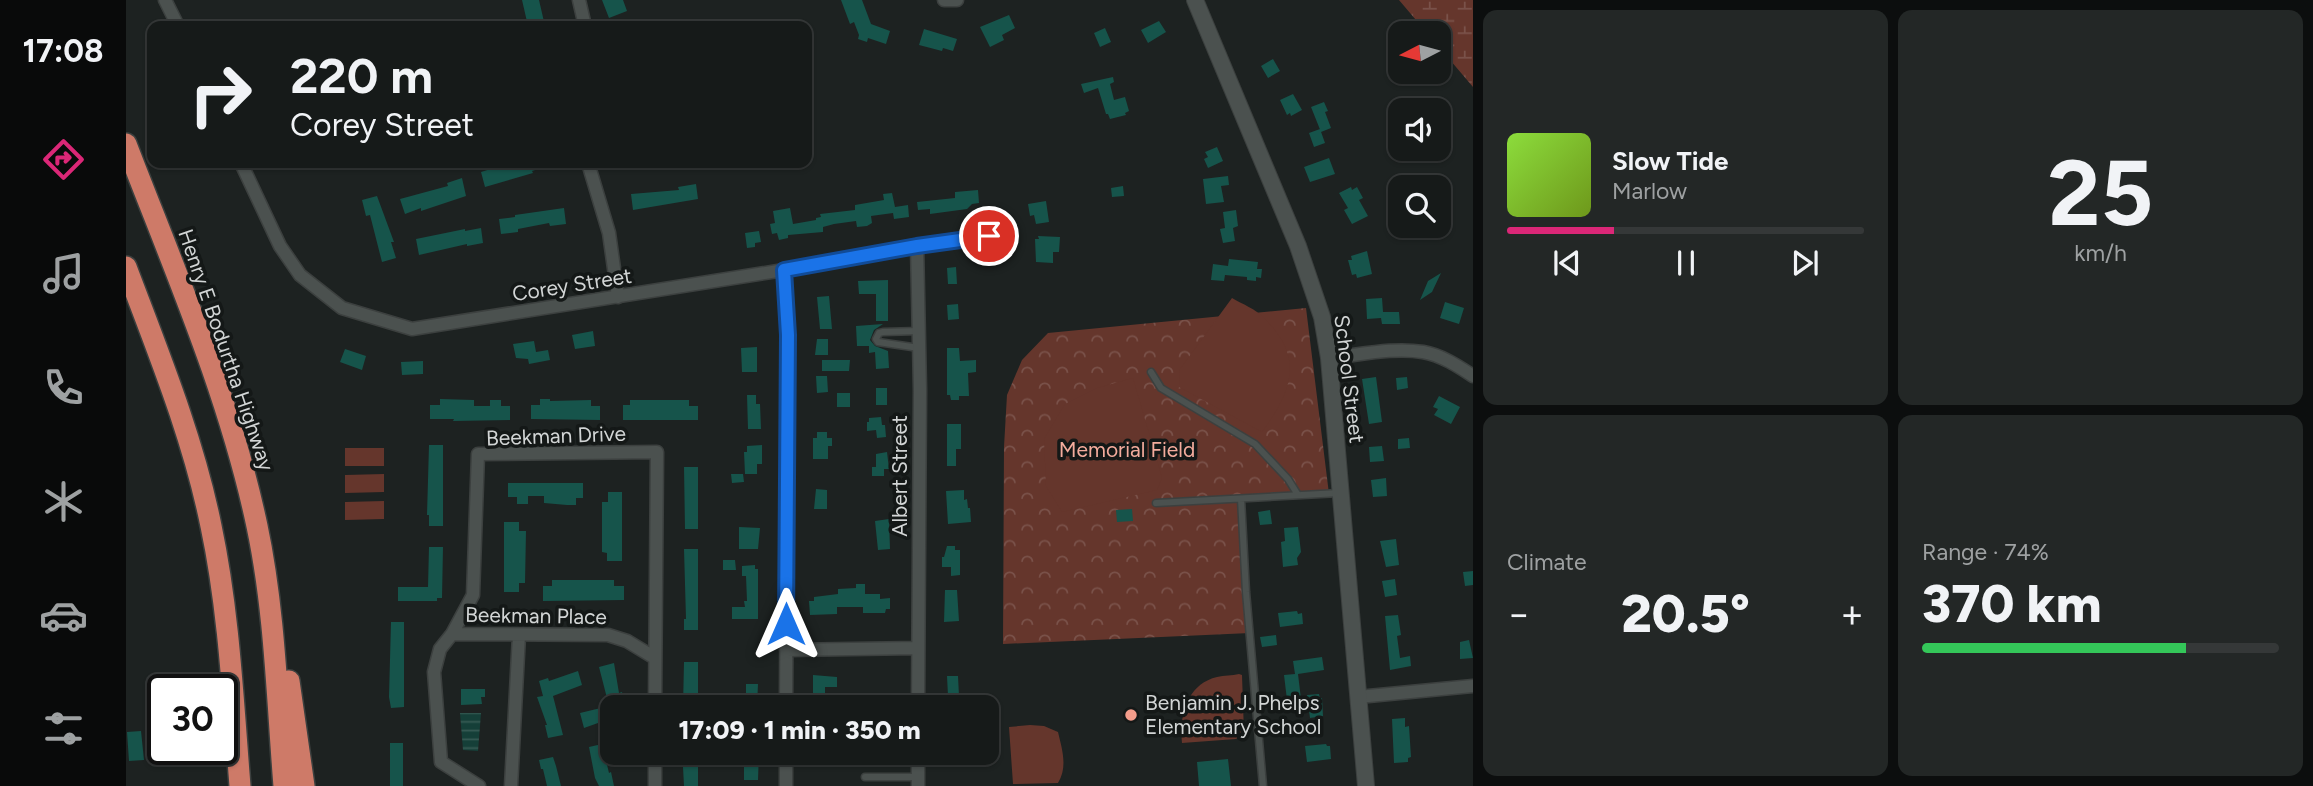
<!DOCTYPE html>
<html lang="en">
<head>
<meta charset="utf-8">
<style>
	:root { --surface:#161a19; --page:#232726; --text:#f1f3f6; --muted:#9ea1a2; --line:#353838; --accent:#db2777 }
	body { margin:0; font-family:Figtree,sans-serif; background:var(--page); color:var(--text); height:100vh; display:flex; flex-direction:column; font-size:26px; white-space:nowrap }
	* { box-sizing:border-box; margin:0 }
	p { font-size:23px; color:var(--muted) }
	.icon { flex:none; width:38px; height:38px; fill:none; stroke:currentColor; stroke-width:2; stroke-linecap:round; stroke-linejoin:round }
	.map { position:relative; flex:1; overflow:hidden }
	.details { display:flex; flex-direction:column; gap:10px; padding:10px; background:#0c0e0e; width:840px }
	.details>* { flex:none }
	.top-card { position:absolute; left:21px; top:21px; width:665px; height:147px; border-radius:14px; box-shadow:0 2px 5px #0004,0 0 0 2px var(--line); background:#161a19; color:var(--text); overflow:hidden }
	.needle { width:46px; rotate:264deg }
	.controls { position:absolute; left:1262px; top:21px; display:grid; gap:14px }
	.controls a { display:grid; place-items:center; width:63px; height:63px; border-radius:14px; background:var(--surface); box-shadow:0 2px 5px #0004,0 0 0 2px var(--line); font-size:35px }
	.speed { position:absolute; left:21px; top:674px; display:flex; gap:14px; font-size:35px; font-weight:700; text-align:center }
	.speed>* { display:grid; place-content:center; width:91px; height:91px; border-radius:50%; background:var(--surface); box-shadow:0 2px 5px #0004,0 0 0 2px var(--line); line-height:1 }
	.speed .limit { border:4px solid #111; border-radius:10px; background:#fff; color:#111 }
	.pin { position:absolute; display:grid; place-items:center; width:60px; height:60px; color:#fff; margin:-30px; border:4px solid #fff; border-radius:50%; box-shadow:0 2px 7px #0007 }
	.me { position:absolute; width:77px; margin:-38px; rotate:0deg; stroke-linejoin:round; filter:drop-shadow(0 0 5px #0008) }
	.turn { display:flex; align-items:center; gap:24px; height:147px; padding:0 28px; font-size:32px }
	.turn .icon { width:91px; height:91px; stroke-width:2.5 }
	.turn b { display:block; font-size:49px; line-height:60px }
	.big { font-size:52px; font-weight:800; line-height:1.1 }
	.details .widget { flex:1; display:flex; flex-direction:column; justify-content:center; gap:10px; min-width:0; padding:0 24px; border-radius:14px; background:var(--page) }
	.details .dial { align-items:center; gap:0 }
	.dial b { font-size:91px; line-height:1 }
	.song { display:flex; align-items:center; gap:21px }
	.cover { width:84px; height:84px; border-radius:10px; background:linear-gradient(135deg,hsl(90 70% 55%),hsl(80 70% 35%)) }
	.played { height:7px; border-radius:4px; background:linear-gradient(90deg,var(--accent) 30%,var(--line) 30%) }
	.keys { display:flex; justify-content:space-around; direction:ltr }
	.heat { display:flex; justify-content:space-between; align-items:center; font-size:38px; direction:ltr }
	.charge { height:10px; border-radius:5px; background:linear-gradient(90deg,#34c759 74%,var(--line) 0) }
	.details .tiles { flex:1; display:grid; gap:10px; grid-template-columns:repeat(2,1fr) }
	.trip { position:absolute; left:474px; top:695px; width:399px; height:70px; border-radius:14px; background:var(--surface); box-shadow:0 2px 5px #0004,0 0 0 2px var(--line); font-weight:800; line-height:70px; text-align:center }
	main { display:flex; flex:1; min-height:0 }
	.tab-bar { display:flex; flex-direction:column; width:126px; justify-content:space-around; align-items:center; background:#090a0a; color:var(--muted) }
	.tab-bar .icon { width:49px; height:49px }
	.tab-bar .on { color:var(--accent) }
	.tab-bar b { font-size:32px; color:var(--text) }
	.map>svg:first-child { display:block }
	.wetland { fill:url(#wetland-marsh) }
	.park { fill:url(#park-crowns) }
	.pitch { fill:#65362c }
	.water { fill:url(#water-rules) }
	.building { fill:#16544b }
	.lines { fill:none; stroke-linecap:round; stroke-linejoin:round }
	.service-casing { stroke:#3c403f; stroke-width:9 }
	.minor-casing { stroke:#3c403f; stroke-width:15 }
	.tertiary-casing { stroke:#3c403f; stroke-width:18 }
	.motorway-casing { stroke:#3c403f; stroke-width:24 }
	.service { stroke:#4b514f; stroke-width:6 }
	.minor { stroke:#4b514f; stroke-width:12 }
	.tertiary { stroke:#4b514f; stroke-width:16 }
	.motorway { stroke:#ce7a68; stroke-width:21 }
	.route-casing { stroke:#114b97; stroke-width:18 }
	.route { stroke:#1a73e8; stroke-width:12 }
	.poi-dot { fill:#f49d8b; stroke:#141817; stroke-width:2.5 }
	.labels { text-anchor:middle; stroke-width:7; stroke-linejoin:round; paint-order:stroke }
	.street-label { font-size:21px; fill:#d2d5d5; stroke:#141817 }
	.park-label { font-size:21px; fill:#f4ac9d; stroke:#141817 }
	.poi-label { font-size:21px; fill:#d2d5d5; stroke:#141817; text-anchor:start }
</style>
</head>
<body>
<main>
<nav class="tab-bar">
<b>17:08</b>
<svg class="icon on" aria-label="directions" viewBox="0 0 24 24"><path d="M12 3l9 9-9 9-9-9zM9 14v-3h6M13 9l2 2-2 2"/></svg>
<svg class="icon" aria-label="music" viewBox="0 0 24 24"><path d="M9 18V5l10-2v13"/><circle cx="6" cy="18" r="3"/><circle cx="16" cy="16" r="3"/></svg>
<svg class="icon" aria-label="phone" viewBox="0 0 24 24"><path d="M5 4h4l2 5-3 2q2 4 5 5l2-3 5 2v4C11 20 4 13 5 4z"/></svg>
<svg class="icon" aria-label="climate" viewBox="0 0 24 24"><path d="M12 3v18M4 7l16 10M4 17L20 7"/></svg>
<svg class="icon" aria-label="car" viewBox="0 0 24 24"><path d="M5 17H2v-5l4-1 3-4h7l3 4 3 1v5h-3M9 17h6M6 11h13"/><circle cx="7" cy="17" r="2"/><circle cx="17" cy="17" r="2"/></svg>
<svg class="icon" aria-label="filters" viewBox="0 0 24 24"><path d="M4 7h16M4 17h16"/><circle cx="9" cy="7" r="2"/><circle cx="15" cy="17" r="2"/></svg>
</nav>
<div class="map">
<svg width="1347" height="786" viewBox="0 0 1347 786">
	<defs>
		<pattern id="wetland-marsh" width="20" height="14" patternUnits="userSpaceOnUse" patternTransform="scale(1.75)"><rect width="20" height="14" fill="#65362c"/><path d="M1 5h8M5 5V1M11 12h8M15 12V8" fill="none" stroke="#7a524a"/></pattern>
		<pattern id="park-crowns" width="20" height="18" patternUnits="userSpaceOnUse" patternTransform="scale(1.75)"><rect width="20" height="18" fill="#65362c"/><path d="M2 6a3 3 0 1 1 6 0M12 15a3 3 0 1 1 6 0" fill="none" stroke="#7a524a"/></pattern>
		<pattern id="water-rules" width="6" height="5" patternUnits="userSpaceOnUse" patternTransform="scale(1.75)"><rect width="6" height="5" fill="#153f38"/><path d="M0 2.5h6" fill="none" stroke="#365a54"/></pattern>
	</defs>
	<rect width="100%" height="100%" fill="#1d2221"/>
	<path class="wetland" d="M1273,0H1347V87L1313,47L1312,33H1301Z"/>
	<path class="park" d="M1180,308L1203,494L1115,499L1124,633L877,644L878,447L881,395L896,360L922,333Z"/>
	<path class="pitch" d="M1106,298C1116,304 1130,309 1138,318C1179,358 1166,391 1136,432L1053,387L1054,369Z
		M1007,378L1036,478L1031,490L936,512L920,486L918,439L939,404L971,388Z
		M219,448H258V466H219Z
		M258,474V492L219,493V475Z
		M258,501V519L219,520V502Z
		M1113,674L1116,675L1118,733L1110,739L1056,743C1053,716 1061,684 1091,677C1098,675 1106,676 1113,674Z
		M904,725L918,726L932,732C936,749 942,767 932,783L887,784L883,727Z"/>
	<path class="water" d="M334,713H355L352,751L337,750Z"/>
	<path class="building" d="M396,0H413L419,26H402Z
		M476,0H497L501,11L483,18Z
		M715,0H736L745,24L764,31L760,44L742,38L741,42L732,39L733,35L728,22L724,24Z
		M883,15L889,28L876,35L878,40L864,47L854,27Z
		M1033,21L1040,32L1022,43L1015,30Z
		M979,28L985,42L974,47L968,33Z
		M798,29L831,39L827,51L817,48L816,51L793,45Z
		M1147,59L1154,71L1142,78L1135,66Z
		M987,77L988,82L984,84L988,100L999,97L1003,111L999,113L1000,115L984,119L982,114H980L972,88L958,93L955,84Z
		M1167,94L1176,110L1165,116L1164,113L1161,115L1154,100Z
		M1198,102L1202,111L1199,112L1205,128L1195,132L1185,107Z
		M1194,129L1199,143L1188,147L1183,133Z
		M1091,147L1097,161L1082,168L1078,159L1082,157L1079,152Z
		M1203,158L1209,174L1184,182L1178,167Z
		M392,163H424L425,165L406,171L407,173L359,187L355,172L371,167L372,170Z
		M1102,176L1103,185L1095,186L1098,202L1080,204L1077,179Z
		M336,178L340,196L295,211V208L279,214L274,199L322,186L321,183Z
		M570,184L572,199L507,210L505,194L553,190L552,187Z
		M997,186L998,196L986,197L985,188Z
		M1225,187L1226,190L1231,187L1237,198L1233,200L1242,216L1226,224L1218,210L1222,208L1213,193Z
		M852,190L853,203L846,204L841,209L804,214V209L792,210L791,202L829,198V192Z
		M766,193L769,207L782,205L783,217L768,219L767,213L745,216L746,223L741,226L731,227L730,221L708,224L697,227V232L662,235V238L653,240L651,233L646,234L644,224L649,223L647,211L664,208L667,224L690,220V218L695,217L694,214L729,210V205L758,200L757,194Z
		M251,196L268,242H265L270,258L256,262L244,215L240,216L236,200Z
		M920,201L923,222L910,224L908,215L904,216L902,204Z
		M438,208L440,224L424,226L423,223L392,229V232L375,234L373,219L389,217V215Z
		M1110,210L1112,226L1107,228L1109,241L1097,243L1094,229L1099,228L1097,212Z
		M355,228L357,243L341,246V244L293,255L290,239L339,229V231Z
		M633,231L635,242L629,243V247L621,248L619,233Z
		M912,236L934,237L933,252H927V263L910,262L909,239H913Z
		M1241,251L1246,274L1231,278L1230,274L1226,275L1222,260H1226L1225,256Z
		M1103,259L1132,262L1131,269H1136L1135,278L1130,277V281L1121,280V277L1099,275L1098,281L1085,280L1087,264L1102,266Z
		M830,267L831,284H822L821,268Z
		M1315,273L1306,292L1294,300L1302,281Z
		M762,280V321H750V294H733L732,281Z
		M703,296L706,329H694L691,297Z
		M1256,298L1257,312H1273L1274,324H1256L1255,318L1241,319L1240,299Z
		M1319,302L1338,308L1333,324L1314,318Z
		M832,304L833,319L822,320L821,305Z
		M757,324L748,330L744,340L749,346L762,351L763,368L750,369L749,352L743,353V346H731L730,326Z
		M467,331L469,346L449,349L446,335Z
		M691,339H702V355H689Z
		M408,341L410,352L422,350L424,360L403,364L402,359L390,358L387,344Z
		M631,347V372H616L615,348Z
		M821,348H833L834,361L850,360V372L842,373L843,396H833V400H825L824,395H821Z
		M219,349L240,356L236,370L214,362Z
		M696,360H724L723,371H696Z
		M297,361V374L276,375L275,362Z
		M690,376H701L702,392L691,393Z
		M1250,377L1256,422L1243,424L1236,379Z
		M1281,377L1282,388L1271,390L1270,378Z
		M750,388H761V405H750Z
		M711,393H724V407H711Z
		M621,395H630V404H634L635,429H622Z
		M1313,396L1334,407L1325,424L1308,415L1312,409L1307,407Z
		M314,399L348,400V406H364V400H375V406H384V420L327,421L328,419H304V405H314Z
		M414,399H424V401L465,400V406H474V420L405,419V405H414Z
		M504,400H563V406H572V420H497V405H504Z
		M755,417L756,425H759L760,437L751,438L750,430L741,431V422H743V418Z
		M821,424H835V449H830V466H821Z
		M691,432H701V438H706V446H702V459H687V438H691Z
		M1283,438L1284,448L1272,449V439Z
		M303,445H317V526H303V515H301Z
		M636,445V464H631V474H619L618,452H621V446Z
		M1256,446L1258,461L1244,462L1243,447Z
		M761,452L763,469H758V476H746V467H750V454Z
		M558,467H572V529H559Z
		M605,474H617L618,482L606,483Z
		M1260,478L1261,496L1247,497L1245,480Z
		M382,483H457V498H450V505H441L418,503V496H402V504H391V497H382Z
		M690,489L701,490V509H688Z
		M838,490V500L841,499L842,508H844L845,522L822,524L820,491Z
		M482,492H496V561H481V553L476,552V502H482Z
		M1006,509L1007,521L991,522L990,510Z
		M1144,510L1146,524L1134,525L1132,512Z
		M763,519L764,549L752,550L749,521Z
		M378,522H393V531H400L399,583H393V592H378Z
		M613,527L634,528L632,549H613Z
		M1172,527L1175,552L1171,558L1172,565L1157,567L1155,542L1159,541L1158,528Z
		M1270,539L1273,565L1260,567L1254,541Z
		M821,546H829V550H834V575L825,576V567H816V557H818Z
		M303,547H317L316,598H311V601H272V587H302Z
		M558,549H572V630H558V619H560Z
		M597,560H609L610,570H597Z
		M629,565V569H632V619H606V607H619L618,601H621L620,576H616V566Z
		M1347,571V585L1339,586L1337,572Z
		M1269,579L1271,595L1259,597L1256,581Z
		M426,580H488V586H498V600L417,601V586H426Z
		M730,584H739V594H754V599L764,598V609H760L759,613H737V607H711V614L684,615L683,601H688V597L712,594V589L730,588Z
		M819,590H831L833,621L818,622Z
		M1171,611L1172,614L1176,613L1177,624L1154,627L1152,613Z
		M1272,615L1275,635L1271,636L1274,658L1284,656L1285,666L1264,670L1259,616Z
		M265,622H278V707L265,708L263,697Z
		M1150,635L1151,645L1136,647L1134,637Z
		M1343,640L1347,658L1334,659V642Z
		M1196,657L1198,670L1172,674L1175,699L1161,700L1158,675L1169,674L1167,661Z
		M558,662H572V707H557Z
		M488,663L493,693L496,692L499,705L486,707V718L458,728L454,713L483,706L473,667Z
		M452,671L456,685L427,696L437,735L422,738L419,725H421L411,697L417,696L413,681L422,678L423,681Z
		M687,675L711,677V687H699V707H687Z
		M821,676H832L833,696H830V707H817V697L822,696Z
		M620,684H632L631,707H620Z
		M335,689H359V697H355L356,704L335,705Z
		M1193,694L1194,699L1196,698L1197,716L1184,718L1181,695Z
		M1279,718V727L1283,726L1285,757L1282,758V762L1268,763L1266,719Z
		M15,731L18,760L3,761L1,732Z
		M264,743H277V786H264Z
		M476,744L483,773L485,772L488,786H473L469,778L463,747Z
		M1200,744L1201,746H1204L1205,759L1181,762L1179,746Z
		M618,752H633L632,780H618Z
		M687,752H699L700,764L686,765Z
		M427,757L430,766L435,786H421L417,769H415L413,760Z
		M1102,759L1105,786H1073L1071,762Z
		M557,767H572V786H558Z"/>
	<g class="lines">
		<g class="service-casing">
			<path id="service" d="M793,331L757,332L753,333L750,339L752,342L793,348
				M1025,372L1035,388L1129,444L1162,479L1172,495
				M1115,499L1120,592L1137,786
				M1030,503L1213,493
				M739,777H792"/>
		</g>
		<g class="minor-casing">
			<path id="minor" d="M39,0L52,26
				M453,0L459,26
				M818,0H831
				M115,163L154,246L174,275L216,308L286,329L658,270L791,245L863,236
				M462,163L483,233L492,297
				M791,245L794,390L792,707
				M658,270L662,335L660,707
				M1203,358C1234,355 1267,347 1297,352C1315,355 1332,366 1347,376
				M326,634L482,635L501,641L529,658
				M660,650L792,648
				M1232,697L1347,686
				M792,752V786
				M353,786L315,762L308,672L314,649L326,634L347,595L352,454L531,452L529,707
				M385,786L393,635
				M529,786V752
				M660,786V752"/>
		</g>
		<g class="tertiary-casing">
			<path id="tertiary" d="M1069,0L1172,246L1196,317L1203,358L1240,786"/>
		</g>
		<g class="motorway-casing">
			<path id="motorway" d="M0,144C48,269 103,394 131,526C149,611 151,700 158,786
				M0,267C32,352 67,437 85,526C103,611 107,699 114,786
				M163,681L178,786"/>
		</g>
		<use href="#service" class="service"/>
		<use href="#minor" class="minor"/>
		<use href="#tertiary" class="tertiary"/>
		<use href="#motorway" class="motorway"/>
	</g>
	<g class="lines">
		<g class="route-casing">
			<path id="route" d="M660,624L662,335L658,270L791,246L863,236"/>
		</g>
		<use href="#route" class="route"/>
	</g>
	<circle class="poi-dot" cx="1005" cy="715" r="7"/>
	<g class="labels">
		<g class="street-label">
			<text transform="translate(446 285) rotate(-9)" y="7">Corey Street</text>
			<text transform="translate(100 350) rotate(71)" y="7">Henry E Bodurtha Highway</text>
			<text transform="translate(1223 379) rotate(83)" y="7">School Street</text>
			<text transform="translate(430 436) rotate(-2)" y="7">Beekman Drive</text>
			<text transform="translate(774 476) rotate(-90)" y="7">Albert Street</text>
			<text transform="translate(410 616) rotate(1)" y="7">Beekman Place</text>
		</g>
		<g class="park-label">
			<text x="1001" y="457">Memorial Field</text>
		</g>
		<g class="poi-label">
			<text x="1019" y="710">Benjamin J. Phelps<tspan x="1019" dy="24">Elementary School</tspan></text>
		</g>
	</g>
</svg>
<div class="controls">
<a><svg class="needle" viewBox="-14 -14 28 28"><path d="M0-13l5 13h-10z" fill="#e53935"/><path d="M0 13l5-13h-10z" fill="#9ea1a2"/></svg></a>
<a><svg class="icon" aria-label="sound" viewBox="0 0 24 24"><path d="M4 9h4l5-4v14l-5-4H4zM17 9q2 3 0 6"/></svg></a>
<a><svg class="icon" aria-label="search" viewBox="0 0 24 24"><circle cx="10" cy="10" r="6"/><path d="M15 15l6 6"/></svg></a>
</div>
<div class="speed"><div class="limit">30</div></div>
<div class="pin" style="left:863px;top:236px;background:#d93025"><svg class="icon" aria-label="arrive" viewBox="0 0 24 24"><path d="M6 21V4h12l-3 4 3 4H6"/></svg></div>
<svg class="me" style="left:660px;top:624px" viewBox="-20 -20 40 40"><path d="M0-17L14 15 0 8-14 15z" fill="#1a73e8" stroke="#fff" stroke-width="4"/></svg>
<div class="trip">17:09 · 1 min · 350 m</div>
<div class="top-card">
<div class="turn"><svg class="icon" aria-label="right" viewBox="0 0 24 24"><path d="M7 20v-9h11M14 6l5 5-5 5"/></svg><div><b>220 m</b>Corey Street</div></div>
</div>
</div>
<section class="details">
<div class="tiles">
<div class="widget">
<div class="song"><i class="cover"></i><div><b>Slow Tide</b><p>Marlow</p></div></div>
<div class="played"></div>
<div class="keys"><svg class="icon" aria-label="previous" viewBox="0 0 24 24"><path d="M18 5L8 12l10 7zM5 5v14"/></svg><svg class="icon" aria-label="pause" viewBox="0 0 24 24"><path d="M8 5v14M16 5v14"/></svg><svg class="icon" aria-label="next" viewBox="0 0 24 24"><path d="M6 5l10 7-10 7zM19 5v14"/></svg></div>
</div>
<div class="widget dial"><b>25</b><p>km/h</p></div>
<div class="widget"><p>Climate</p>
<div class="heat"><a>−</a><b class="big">20.5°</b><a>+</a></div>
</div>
<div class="widget"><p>Range · 74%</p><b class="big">370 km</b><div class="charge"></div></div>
</div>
</section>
</main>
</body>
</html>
